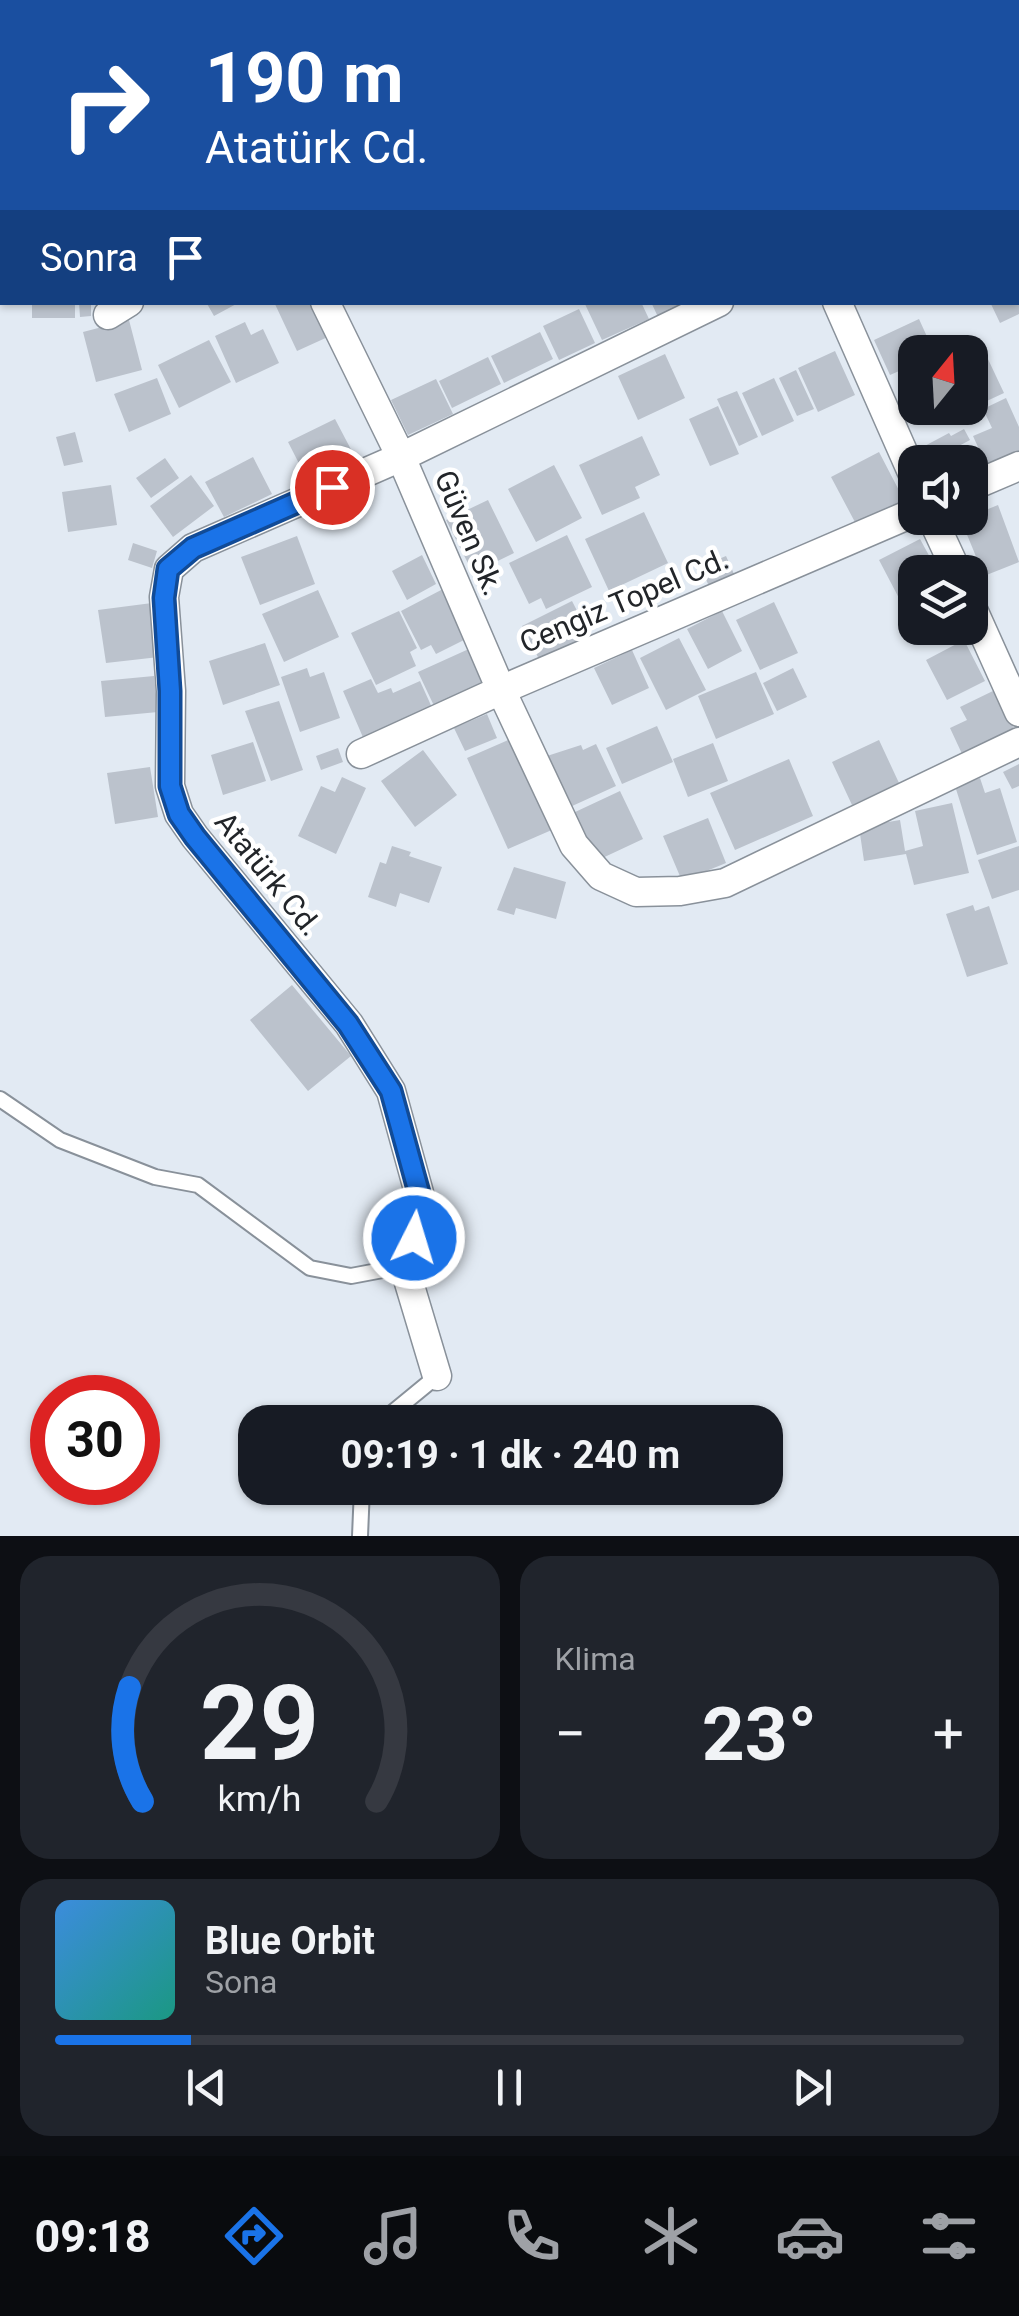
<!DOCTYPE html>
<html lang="tr">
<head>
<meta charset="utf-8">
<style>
	:root { --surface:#171b24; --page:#20242c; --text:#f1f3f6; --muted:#9ea1a6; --line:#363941; --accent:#1a73e8 }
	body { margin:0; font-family:Roboto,sans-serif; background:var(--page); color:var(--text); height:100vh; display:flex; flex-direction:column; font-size:38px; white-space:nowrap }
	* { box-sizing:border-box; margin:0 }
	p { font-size:32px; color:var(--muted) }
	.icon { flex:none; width:55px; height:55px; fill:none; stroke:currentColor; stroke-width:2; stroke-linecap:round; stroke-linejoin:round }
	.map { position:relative; height:1536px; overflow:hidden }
	.details { display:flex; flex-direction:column; gap:20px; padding:20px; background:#0d0f14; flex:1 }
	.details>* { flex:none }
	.top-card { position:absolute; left:0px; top:0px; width:1020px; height:305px; box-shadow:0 2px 8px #0004; background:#1a4fa0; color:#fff; overflow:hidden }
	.needle { width:65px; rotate:18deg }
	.buttons { position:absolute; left:898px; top:335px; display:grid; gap:20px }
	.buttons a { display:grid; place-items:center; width:90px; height:90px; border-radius:20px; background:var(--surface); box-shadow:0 2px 8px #0004; font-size:50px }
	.speed { position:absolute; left:30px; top:1375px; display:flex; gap:20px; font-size:50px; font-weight:700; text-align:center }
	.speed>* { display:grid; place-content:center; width:130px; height:130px; border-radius:50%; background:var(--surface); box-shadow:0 2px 8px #0004; line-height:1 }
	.speed .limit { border:15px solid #d22; background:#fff; color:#111 }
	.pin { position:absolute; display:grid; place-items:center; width:85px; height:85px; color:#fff; margin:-42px; border:5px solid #fff; border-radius:50%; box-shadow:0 2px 10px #0007 }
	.me { position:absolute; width:110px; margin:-55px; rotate:5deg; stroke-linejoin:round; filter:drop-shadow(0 0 8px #0008) }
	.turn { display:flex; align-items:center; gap:35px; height:210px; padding:0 40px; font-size:45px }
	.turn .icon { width:130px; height:130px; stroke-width:2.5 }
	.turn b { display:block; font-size:70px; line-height:85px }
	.then { display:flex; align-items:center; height:95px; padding:0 40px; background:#0003; gap:20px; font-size:38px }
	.big { font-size:75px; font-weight:700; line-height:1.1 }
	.details .card { flex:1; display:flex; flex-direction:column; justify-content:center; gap:15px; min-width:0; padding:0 35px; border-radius:30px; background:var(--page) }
	.details .dial { align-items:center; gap:0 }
	.dial svg { height:260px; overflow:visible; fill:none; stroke:var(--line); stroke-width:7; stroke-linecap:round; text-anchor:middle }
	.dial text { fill:var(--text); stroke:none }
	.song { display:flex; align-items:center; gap:30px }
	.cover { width:120px; height:120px; border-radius:15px; background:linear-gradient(135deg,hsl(210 70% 55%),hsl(170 70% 35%)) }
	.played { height:10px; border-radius:5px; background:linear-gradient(90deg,var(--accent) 15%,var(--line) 15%) }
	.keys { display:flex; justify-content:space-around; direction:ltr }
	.heat { display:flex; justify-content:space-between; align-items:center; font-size:55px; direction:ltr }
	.details .tiles { flex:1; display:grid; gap:20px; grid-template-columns:1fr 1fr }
	.card:last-child { grid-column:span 2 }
	.trip { position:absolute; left:238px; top:1405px; width:545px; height:100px; border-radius:30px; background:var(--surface); box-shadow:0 2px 8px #0004; font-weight:700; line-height:100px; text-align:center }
	.tabs { display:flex; height:160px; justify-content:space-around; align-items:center; background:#090b0e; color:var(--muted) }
	.tabs .icon { width:70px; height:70px }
	.tabs .active { color:var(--accent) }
	.tabs b { font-size:45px; color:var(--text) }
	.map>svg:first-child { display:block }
	.building { fill:#bbc2cc }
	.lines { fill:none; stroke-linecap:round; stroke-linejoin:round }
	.lane-casing { stroke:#89919a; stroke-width:18 }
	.street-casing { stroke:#89919a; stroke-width:31 }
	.lane { stroke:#fff; stroke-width:14 }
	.street { stroke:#fff; stroke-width:28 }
	.route-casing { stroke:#114b97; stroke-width:25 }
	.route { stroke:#1a73e8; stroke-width:18 }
	.labels { text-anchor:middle; stroke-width:9; stroke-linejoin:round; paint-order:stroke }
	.street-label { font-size:30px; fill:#222529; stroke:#fff }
</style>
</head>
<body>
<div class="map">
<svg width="1019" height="1536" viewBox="0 0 1019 1536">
	<rect width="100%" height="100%" fill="#e2eaf3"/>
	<path class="building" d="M32,302H75V318H32Z
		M79,302H91V316L80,317Z
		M206,302H240L214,316Z
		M274,302H315L330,336L297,351Z
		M584,302H641L649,319L602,340Z
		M651,302H688L658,317Z
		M990,302H1019V314L1000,323Z
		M579,309L595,343L559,360L543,326Z
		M919,319L934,352H915V364L890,375L874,340Z
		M129,320L142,370L96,382L83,332Z
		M245,322L251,335L263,329L279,363L236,383L215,336Z
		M540,332L553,359L504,383L491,356Z
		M209,340L231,382L179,408L158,365Z
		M835,351L855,395L818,412L798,368Z
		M665,354L685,398L638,420L618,376Z
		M488,357L501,384L452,408L439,381Z
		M987,357L1004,393L961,413L959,408H970V365Z
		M796,370L814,409L797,416L779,378Z
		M157,378L171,414L129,432L114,394Z
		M774,378L794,421L762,436L742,393Z
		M436,379L453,414L408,435L391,400Z
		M737,391L758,437L739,446L717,399Z
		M1006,398L1019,427V453L987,467L973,436L992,428L983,409Z
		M718,406L739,454L710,466L689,419Z
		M335,419L356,459L309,483L288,442Z
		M964,429L970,440L957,447L966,462H926L919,449L949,433L951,436Z
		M75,432L83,462L64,466L56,437Z
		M642,436L660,475L635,487L640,498L602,515L579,465Z
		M879,452L904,500L856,524L831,477Z
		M253,457L272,494L224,517L205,482Z
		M165,458L179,478L151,498L136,478Z
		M554,465L582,518L536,542L508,489Z
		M191,475L214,506L173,537L150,506Z
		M111,485L117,525L68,532L62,492Z
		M488,500L514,553L473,573L446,520Z
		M998,505L1019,562L984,576L961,520Z
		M644,512L668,563L609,591L585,539Z
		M567,535L592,587L546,609L541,598L529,604L509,563Z
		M297,536L315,584L260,605L241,557Z
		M920,539L938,572H915V595L901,602L879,560Z
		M133,543L157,551L152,568L128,560Z
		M422,555L436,584L407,600L392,571Z
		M726,556L734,574L709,586L700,567Z
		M443,589L468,638L436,654L431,645L421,650L401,611Z
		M318,590L339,637L284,662L262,614Z
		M572,601L591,638L541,663L522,626Z
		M774,602L798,653L760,670L736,620Z
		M152,603L159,657L106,663L98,610Z
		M399,611L417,648L410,652L416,666L376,685L351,633Z
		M722,611L742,651L708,669L687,629Z
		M679,638L706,690L666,710L640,658Z
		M964,640L985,681L947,700L926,660Z
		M265,643L280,685L223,705L209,661Z
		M471,648L489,686L436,710L418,672Z
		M632,650L649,688L612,705L594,668Z
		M307,668L310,677L324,672L340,718L300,732L281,677Z
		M793,668L807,697L777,711L763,683Z
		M756,672L774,714L716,739L698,696Z
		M154,676L158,712L105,717L101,681Z
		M371,679L378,693L391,688L393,693L420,681L434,712L365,742L343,691Z
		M995,690L1015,731L963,756L950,728L967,720L960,707Z
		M279,701L303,770L271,781L245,711Z
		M487,714L497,738L465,751L454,728Z
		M657,726L673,762L622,784L606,748Z
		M513,738L554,829L508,849L467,758Z
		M879,740L899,783L852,805L832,762Z
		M253,742L266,781L223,795L211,755Z
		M713,743L728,781L688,797L673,759Z
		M596,744L616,786L570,807L547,756L581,745L583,750Z
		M338,748L343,762L321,770L316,756Z
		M423,750L457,795L415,827L381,781Z
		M789,759L813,816L735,850L710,793Z
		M1019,764V786L1012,789L1003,772Z
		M150,767L158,817L115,824L107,773Z
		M342,777L366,788L336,854L298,836L321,786L335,792Z
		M980,778L985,793L1000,788L1017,842L977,855L955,786Z
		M620,791L643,839L596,861L573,813Z
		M952,803L969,873L914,885L906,854L864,861L859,827L900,820L905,851L923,846L915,811Z
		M708,818L726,863L682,881L663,836Z
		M392,846L411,852L409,856L442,867L429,903L400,893L396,907L368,897L380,862L386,864Z
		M1019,846V890L992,899L978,860Z
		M514,867L566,882L556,919L516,908L514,915L497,910Z
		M973,905L975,911L989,906L1008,964L967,977L946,914Z
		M292,985L351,1056L308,1091L250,1020Z"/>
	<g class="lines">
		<g class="lane-casing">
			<path id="lane" d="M0,1099L60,1140L155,1177L198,1185L310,1268L351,1276L404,1266
				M381,1422L437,1376
				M360,1536L362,1488"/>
		</g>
		<g class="street-casing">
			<path id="street" d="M177,0V2
				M409,2L414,0
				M755,2L760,0
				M1018,169H1019
				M325,302L401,457L501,690L574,845L601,876L636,892L680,891L725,883L1019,742
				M837,302L915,479
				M108,315L129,302
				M970,487L1019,466
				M932,518L957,572
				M970,603L1019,712
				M361,754L501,690L915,512
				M437,1376L404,1266L424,1211L391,1091L349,1024L195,837L179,814L170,786L171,691L164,597L169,569L193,548L401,457L719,302"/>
		</g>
		<use href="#lane" class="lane"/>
		<use href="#street" class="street"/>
	</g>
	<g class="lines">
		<g class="route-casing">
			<path id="route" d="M332,487L193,548L168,569L164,598L170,691V786L179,814L195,837L348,1024L391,1091L424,1211L414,1238"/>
		</g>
		<use href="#route" class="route"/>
	</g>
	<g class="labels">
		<g class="street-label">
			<text transform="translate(469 533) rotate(67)" y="10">Güven Sk.</text>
			<text transform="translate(624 601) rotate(-23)" y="10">Cengiz Topel Cd.</text>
			<text transform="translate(268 874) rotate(51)" y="10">Atatürk Cd.</text>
		</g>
	</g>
</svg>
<div class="buttons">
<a><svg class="needle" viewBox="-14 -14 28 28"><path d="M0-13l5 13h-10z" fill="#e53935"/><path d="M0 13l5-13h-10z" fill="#9ea1a6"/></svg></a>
<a><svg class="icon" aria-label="sound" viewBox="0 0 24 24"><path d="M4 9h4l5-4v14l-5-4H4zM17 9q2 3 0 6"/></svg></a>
<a><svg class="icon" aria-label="layers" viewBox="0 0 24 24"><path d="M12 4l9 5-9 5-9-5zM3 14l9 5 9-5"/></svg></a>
</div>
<div class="speed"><div class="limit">30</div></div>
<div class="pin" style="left:332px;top:487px;background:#d93025"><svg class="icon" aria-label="arrive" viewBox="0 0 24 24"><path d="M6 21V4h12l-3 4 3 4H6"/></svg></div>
<svg class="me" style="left:414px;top:1238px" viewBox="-20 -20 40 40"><circle r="17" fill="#1a73e8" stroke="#fff" stroke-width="3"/><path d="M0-11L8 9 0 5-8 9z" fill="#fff"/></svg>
<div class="trip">09:19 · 1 dk · 240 m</div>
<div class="top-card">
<div class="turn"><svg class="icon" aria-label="right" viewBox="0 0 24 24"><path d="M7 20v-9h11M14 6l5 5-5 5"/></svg><div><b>190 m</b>Atatürk Cd.</div></div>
<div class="then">Sonra<svg class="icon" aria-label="arrive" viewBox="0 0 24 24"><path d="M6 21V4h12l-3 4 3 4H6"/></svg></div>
</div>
</div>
<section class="details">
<div class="tiles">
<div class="card dial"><svg viewBox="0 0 100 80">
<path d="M14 69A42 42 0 1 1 86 69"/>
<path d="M14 69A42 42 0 0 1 10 34" stroke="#1a73e8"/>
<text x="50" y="56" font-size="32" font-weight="700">29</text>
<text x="50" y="72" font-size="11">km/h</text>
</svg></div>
<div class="card"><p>Klima</p>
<div class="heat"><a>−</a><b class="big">23°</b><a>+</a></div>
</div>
<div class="card">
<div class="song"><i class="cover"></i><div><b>Blue Orbit</b><p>Sona</p></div></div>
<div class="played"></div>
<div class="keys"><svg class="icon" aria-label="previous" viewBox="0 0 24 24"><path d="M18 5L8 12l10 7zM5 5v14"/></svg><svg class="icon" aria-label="pause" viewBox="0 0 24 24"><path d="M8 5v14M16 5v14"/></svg><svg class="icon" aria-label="next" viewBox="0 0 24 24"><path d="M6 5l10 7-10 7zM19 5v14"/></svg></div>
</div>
</div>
</section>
<nav class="tabs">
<b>09:18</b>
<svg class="icon active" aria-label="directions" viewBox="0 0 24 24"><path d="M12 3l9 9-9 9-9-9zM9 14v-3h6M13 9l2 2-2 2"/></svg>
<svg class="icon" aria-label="music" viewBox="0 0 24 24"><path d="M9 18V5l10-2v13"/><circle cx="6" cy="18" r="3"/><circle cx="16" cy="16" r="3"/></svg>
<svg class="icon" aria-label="phone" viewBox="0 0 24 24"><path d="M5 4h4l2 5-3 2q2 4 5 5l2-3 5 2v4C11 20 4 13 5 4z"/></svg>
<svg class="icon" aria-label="climate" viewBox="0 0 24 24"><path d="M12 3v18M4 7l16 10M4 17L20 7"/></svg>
<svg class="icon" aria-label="car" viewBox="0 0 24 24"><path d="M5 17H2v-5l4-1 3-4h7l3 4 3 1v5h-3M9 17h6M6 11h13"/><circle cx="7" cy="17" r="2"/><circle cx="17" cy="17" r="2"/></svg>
<svg class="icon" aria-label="filters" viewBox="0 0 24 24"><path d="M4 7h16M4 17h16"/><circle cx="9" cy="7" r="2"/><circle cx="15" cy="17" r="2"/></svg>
</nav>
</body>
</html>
